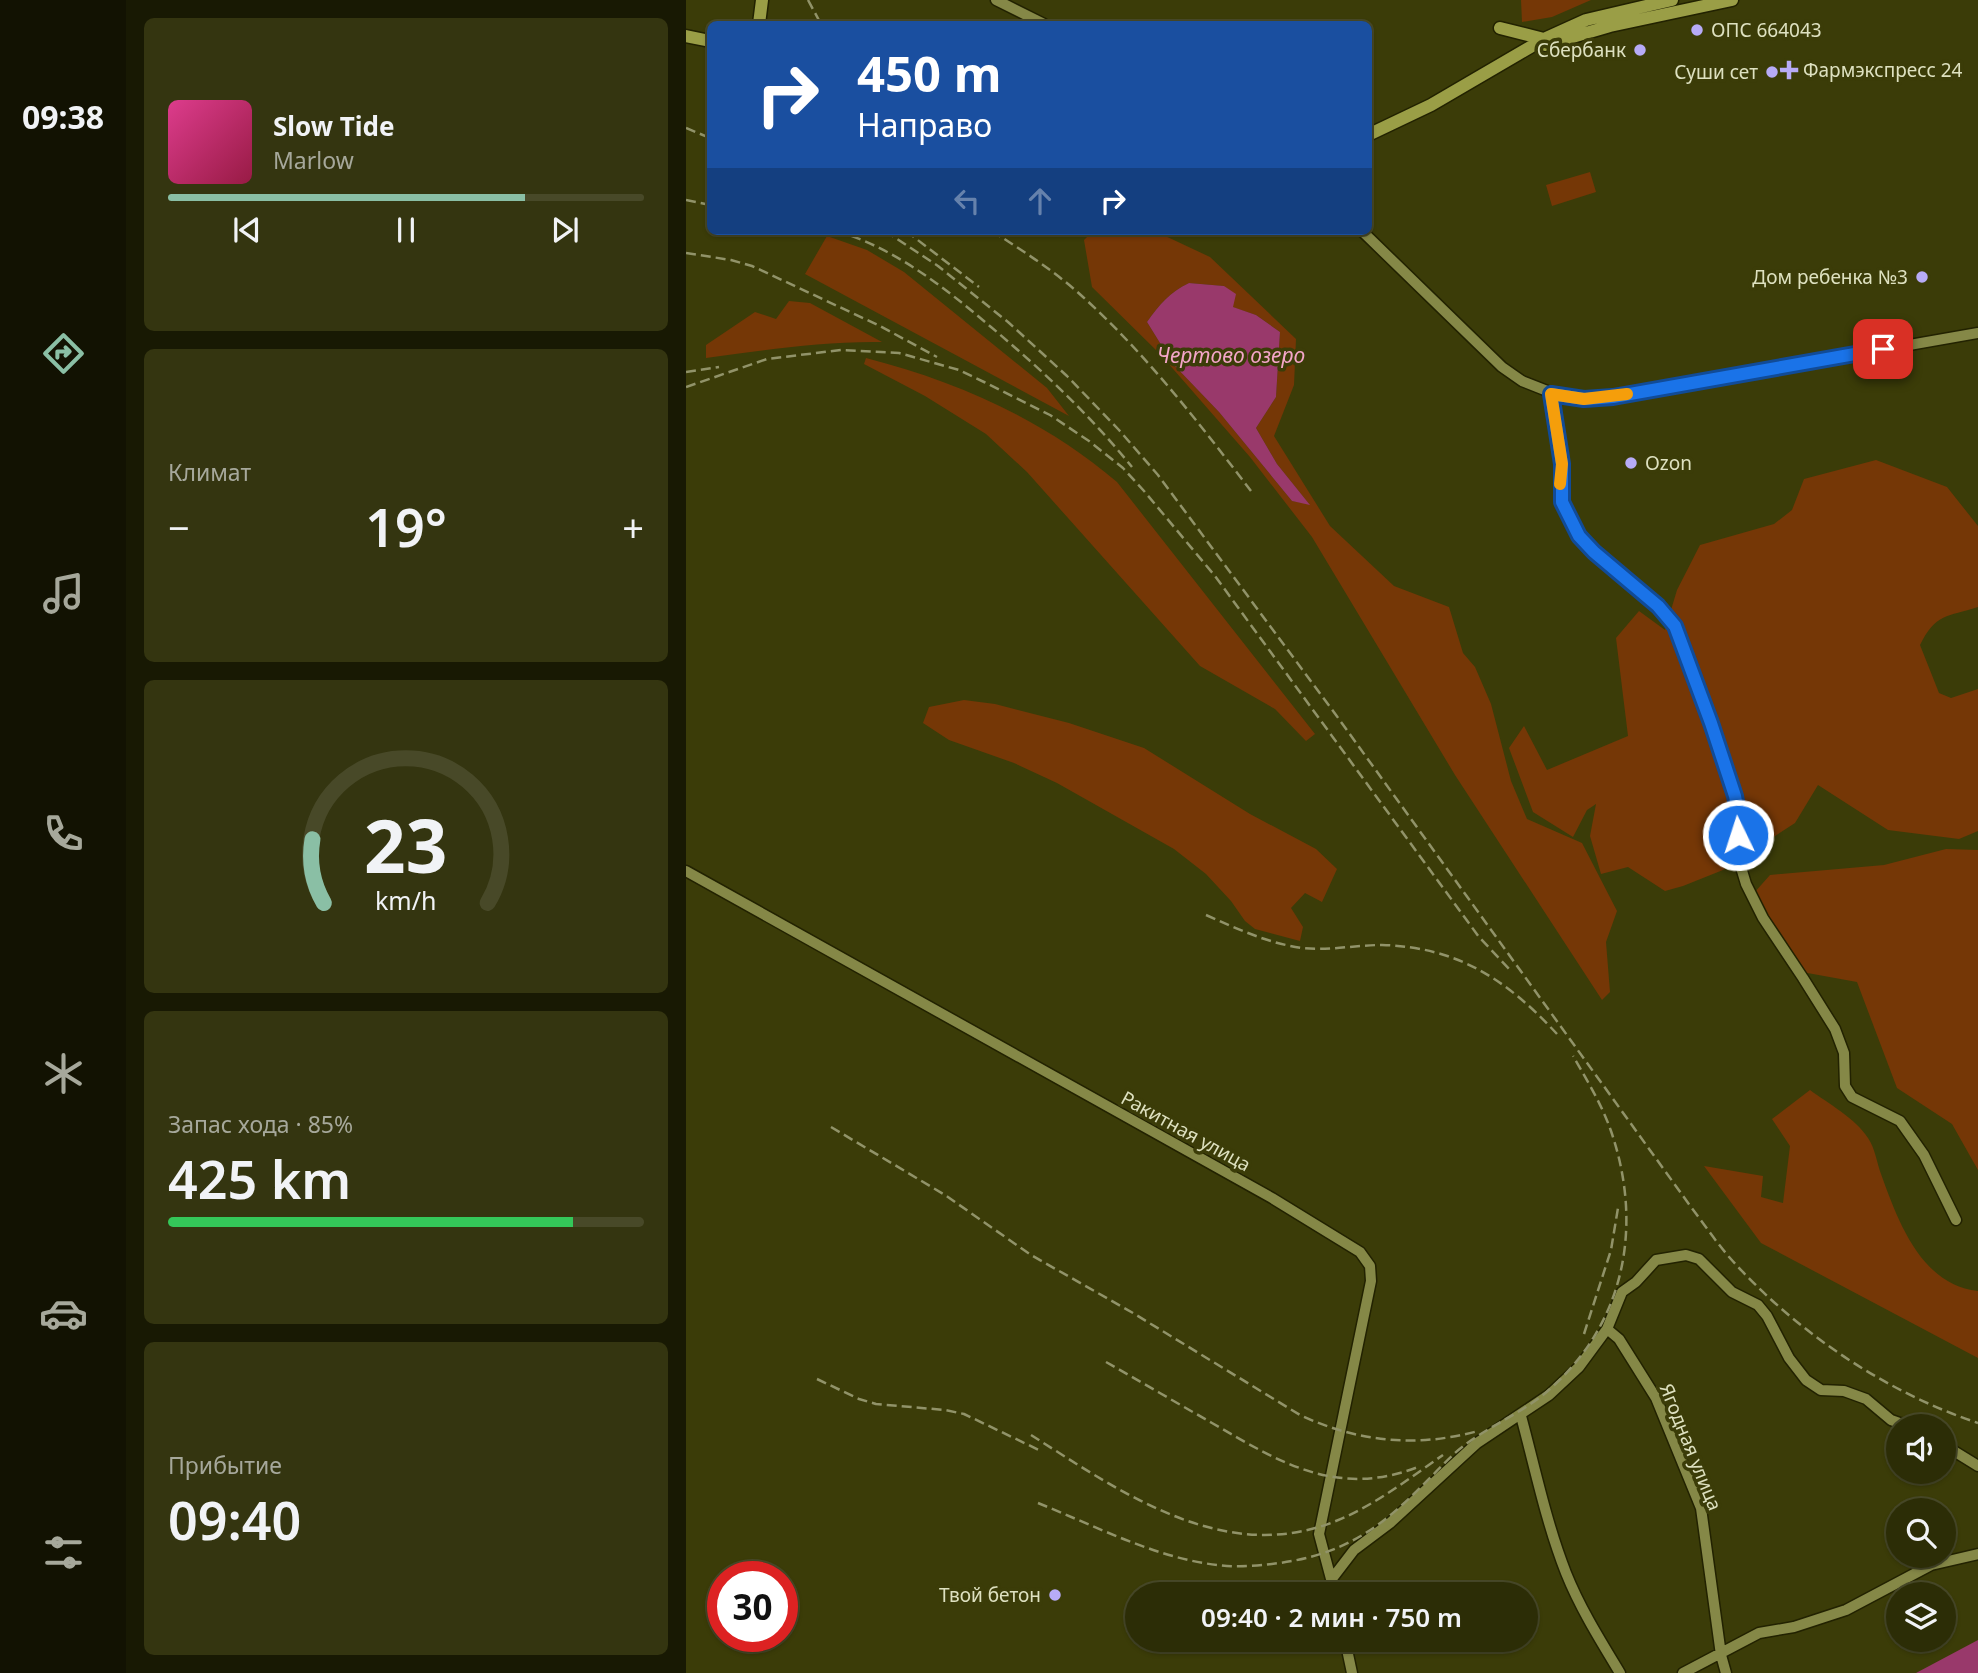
<!DOCTYPE html>
<html lang="ru">
<head>
<meta charset="utf-8">
<style>
	:root { --surface:#2c2d06; --page:#343510; --text:#f1f3f6; --muted:#a6a89b; --line:#484928; --accent:#8abfa5 }
	body { margin:0; font-family:"Noto Sans",sans-serif; background:var(--page); color:var(--text); height:100vh; display:flex; flex-direction:column; font-size:26px; white-space:nowrap }
	* { box-sizing:border-box; margin:0 }
	p { font-size:23px; color:var(--muted) }
	.icon { flex:none; width:38px; height:38px; fill:none; stroke:currentColor; stroke-width:2; stroke-linecap:round; stroke-linejoin:round }
	.map { position:relative; flex:1; overflow:hidden }
	.sheet { display:flex; flex-direction:column; gap:18px; padding:18px; background:#181903; width:560px }
	.sheet>* { flex:none }
	.top-card { position:absolute; left:21px; top:21px; width:665px; height:214px; border-radius:10px; box-shadow:0 2px 5px #0004,0 0 0 2px var(--line); background:#1a4fa0; color:#fff; overflow:hidden }
	.tools { position:absolute; left:1200px; top:1414px; display:grid; gap:14px }
	.tools a { display:grid; place-items:center; width:70px; height:70px; border-radius:50%; background:var(--surface); box-shadow:0 2px 5px #0004,0 0 0 2px var(--line); font-size:35px }
	.speed { position:absolute; left:21px; top:1561px; display:flex; gap:14px; font-size:35px; font-weight:700; text-align:center }
	.speed>* { display:grid; place-content:center; width:91px; height:91px; border-radius:50%; background:var(--surface); box-shadow:0 2px 5px #0004,0 0 0 2px var(--line); line-height:1 }
	.speed .limit { border:10px solid #d22; background:#fff; color:#111 }
	.pin { position:absolute; display:grid; place-items:center; width:60px; height:60px; color:#fff; margin:-30px; border-radius:14px; box-shadow:0 4px 10px #0006 }
	.me { position:absolute; width:77px; margin:-38px; rotate:356deg; stroke-linejoin:round; filter:drop-shadow(0 0 5px #0008) }
	.turn { display:flex; align-items:center; gap:24px; height:147px; padding:0 35px; font-size:32px }
	.turn .icon { width:91px; height:91px; stroke-width:2.5 }
	.turn b { display:block; font-size:49px; line-height:60px }
	.lanes { display:flex; align-items:center; height:66px; padding:0 35px; background:#0003; justify-content:center; gap:35px; direction:ltr }
	.lanes .off { opacity:.35 }
	.big { font-size:52px; font-weight:600; line-height:1.1 }
	.sheet .widget { flex:1; display:flex; flex-direction:column; justify-content:center; gap:10px; min-width:0; padding:0 24px; border-radius:10px; background:var(--page) }
	.sheet .dial { align-items:center; gap:0 }
	.dial svg { height:182px; overflow:visible; fill:none; stroke:var(--line); stroke-width:7; stroke-linecap:round; text-anchor:middle }
	.dial text { fill:var(--text); stroke:none }
	.song { display:flex; align-items:center; gap:21px }
	.cover { width:84px; height:84px; border-radius:10px; background:linear-gradient(135deg,hsl(330 70% 55%),hsl(340 70% 35%)) }
	.played { height:7px; border-radius:4px; background:linear-gradient(90deg,var(--accent) 75%,var(--line) 75%) }
	.keys { display:flex; justify-content:space-around; direction:ltr }
	.heat { display:flex; justify-content:space-between; align-items:center; font-size:38px; direction:ltr }
	.charge { height:10px; border-radius:5px; background:linear-gradient(90deg,#34c759 85%,var(--line) 0) }
	.trip { position:absolute; left:439px; top:1582px; width:413px; height:70px; border-radius:35px; background:var(--surface); box-shadow:0 2px 5px #0004,0 0 0 2px var(--line); font-weight:600; line-height:70px; text-align:center }
	main { display:flex; flex:1; min-height:0 }
	.tab-bar { display:flex; flex-direction:column; width:126px; justify-content:space-around; align-items:center; background:#121202; color:var(--muted) }
	.tab-bar .icon { width:49px; height:49px }
	.tab-bar .current { color:var(--accent) }
	.tab-bar b { font-size:32px; color:var(--text) }
	.map>svg:first-child { display:block }
	.green { fill:#753706; fill-rule:evenodd }
	.water { fill:#99396b }
	.lines { fill:none; stroke-linecap:round; stroke-linejoin:round }
	.minor-casing { stroke:#222201; stroke-width:13 }
	.major-casing { stroke:#222201; stroke-width:15 }
	.minor { stroke:#858847; stroke-width:10 }
	.major { stroke:#9a9e46; stroke-width:12 }
	.rail { stroke:#919369; stroke-width:2.5; stroke-dasharray:10 5; stroke-linecap:butt }
	.route-casing { stroke:#114b97; stroke-width:18 }
	.route { stroke:#1a73e8; stroke-width:12 }
	.slow { stroke:#f59e0b; stroke-width:12 }
	.poi-dot { fill:#b7abf7; stroke:#3b3c08; stroke-width:2.5 }
	.labels { text-anchor:middle; stroke-width:7; stroke-linejoin:round; paint-order:stroke }
	.poi-label { font-size:19px; fill:#dee1c0; stroke:#3b3c08; text-anchor:end }
	.street-label { font-size:19px; fill:#dee1c0; stroke:#3b3c08 }
	.water-label { font-size:21px; font-style:italic; fill:#f4a6c9; stroke:#3b3c08 }
</style>
</head>
<body>
<main>
<nav class="tab-bar">
<b>09:38</b>
<svg class="icon current" aria-label="directions" viewBox="0 0 24 24"><path d="M12 3l9 9-9 9-9-9zM9 14v-3h6M13 9l2 2-2 2"/></svg>
<svg class="icon" aria-label="music" viewBox="0 0 24 24"><path d="M9 18V5l10-2v13"/><circle cx="6" cy="18" r="3"/><circle cx="16" cy="16" r="3"/></svg>
<svg class="icon" aria-label="phone" viewBox="0 0 24 24"><path d="M5 4h4l2 5-3 2q2 4 5 5l2-3 5 2v4C11 20 4 13 5 4z"/></svg>
<svg class="icon" aria-label="climate" viewBox="0 0 24 24"><path d="M12 3v18M4 7l16 10M4 17L20 7"/></svg>
<svg class="icon" aria-label="car" viewBox="0 0 24 24"><path d="M5 17H2v-5l4-1 3-4h7l3 4 3 1v5h-3M9 17h6M6 11h13"/><circle cx="7" cy="17" r="2"/><circle cx="17" cy="17" r="2"/></svg>
<svg class="icon" aria-label="filters" viewBox="0 0 24 24"><path d="M4 7h16M4 17h16"/><circle cx="9" cy="7" r="2"/><circle cx="15" cy="17" r="2"/></svg>
</nav>
<section class="sheet">
<div class="widget">
<div class="song"><i class="cover"></i><div><b>Slow Tide</b><p>Marlow</p></div></div>
<div class="played"></div>
<div class="keys"><svg class="icon" aria-label="previous" viewBox="0 0 24 24"><path d="M18 5L8 12l10 7zM5 5v14"/></svg><svg class="icon" aria-label="pause" viewBox="0 0 24 24"><path d="M8 5v14M16 5v14"/></svg><svg class="icon" aria-label="next" viewBox="0 0 24 24"><path d="M6 5l10 7-10 7zM19 5v14"/></svg></div>
</div>
<div class="widget"><p>Климат</p>
<div class="heat"><a>−</a><b class="big">19°</b><a>+</a></div>
</div>
<div class="widget dial"><svg viewBox="0 0 100 80">
<path d="M14 69A42 42 0 1 1 86 69"/>
<path d="M14 69A42 42 0 0 1 9 41" stroke="#8abfa5"/>
<text x="50" y="56" font-size="32" font-weight="700">23</text>
<text x="50" y="72" font-size="11">km/h</text>
</svg></div>
<div class="widget"><p>Запас хода · 85%</p><b class="big">425 km</b><div class="charge"></div></div>
<div class="widget"><p>Прибытие</p><b class="big">09:40</b></div>
</section>
<div class="map">
<svg width="1292" height="1673" viewBox="0 0 1292 1673">
	<rect width="100%" height="100%" fill="#3b3c08"/>
	<path class="green" d="M835,0H905L866,17L836,22Z
		M904,172L910,192L866,206L860,185Z
		M407,231L475,234L524,257L610,339L608,385L588,436L644,526L708,586L763,607L777,653L789,667L805,704L825,781L841,819L896,843L931,911L920,942L924,992L916,1000L769,775L626,537L564,457L474,354L406,287L398,240ZM503,283L538,286L546,307L570,315L594,332L590,397L570,428L591,464L623,504L606,501L533,412L487,364L461,322C473,305 484,292 503,283Z
		M141,236L181,250L218,272L361,388L383,416L119,274Z
		M103,301L124,303L196,342C136,341 79,350 20,358V345L69,312L90,319Z
		M180,358C273,382 358,420 431,482L629,734L620,741L589,709L514,666L341,472L300,434L239,396L178,364Z
		M1190,460L1261,487L1292,526V607C1261,617 1250,613 1234,645L1253,693L1265,698L1292,689V831L1273,839L1202,830L1132,785L1109,823L1037,870L997,886L979,891L942,867L915,874L904,836L910,804L901,810L887,837L847,812L823,748L838,726L861,770L942,736L930,638L953,611L979,630L991,590L1014,545L1088,524L1106,510L1118,479Z
		M278,700L309,704L383,723L458,748L564,814L630,849L651,869L636,902L619,893L605,908L617,927L614,941L569,929L559,921L545,901L520,874L488,849L371,783L328,763L263,740L237,723L243,707Z
		M1260,849L1292,850V1170L1266,1124L1211,1088L1171,982L1116,972L1068,893L1084,875L1198,865Z
		M1124,1090C1143,1104 1169,1118 1182,1138C1189,1148 1191,1163 1195,1174C1212,1221 1235,1285 1292,1291V1358L1075,1243L1018,1166L1077,1176L1075,1197L1097,1203L1104,1146L1086,1119Z"/>
	<path class="water" d="M503,283L538,286L550,294L547,307L570,315L594,332L590,397L570,428L591,464L624,505L606,501L533,412L487,364L461,322C473,305 484,292 503,283Z
		M1292,1640V1673H1230Z"/>
	<g class="lines">
		<g class="minor-casing">
			<path id="minor" d="M310,0L358,24
				M676,231L816,367L836,381L879,398L927,397L1292,333
				M865,394L876,464V502L893,536L908,552L972,606L989,626L1025,722L1049,796L1053,817L1051,854L1060,884L1077,918L1117,978L1149,1029L1158,1053L1159,1086L1166,1097L1214,1121L1238,1155L1270,1220
				M0,871L586,1198L674,1252L684,1266L685,1281L633,1534L649,1594
				M921,1329L933,1339L970,1398L1015,1508L1035,1655L1040,1673
				M835,1416C849,1468 860,1522 880,1573C894,1608 914,1640 934,1673
				M1258,1445L1292,1466
				M645,1580L668,1550L704,1523L791,1443L863,1395L893,1367L921,1329L936,1292L950,1282L970,1260L1000,1255L1013,1259L1046,1292L1072,1305L1081,1316L1103,1358L1120,1380L1135,1390L1158,1391L1180,1399L1205,1420L1222,1426
				M659,1640L666,1673
				M997,1673L1073,1633L1108,1627L1160,1610L1245,1565L1292,1554"/>
		</g>
		<g class="major-casing">
			<path id="major" d="M73,24L76,0
				M814,28L858,39
				M0,36L24,41
				M859,45L924,26L1046,0
				M682,135L745,105L858,39L900,20L986,0"/>
		</g>
		<use href="#minor" class="minor"/>
		<use href="#major" class="major"/>
		<path class="rail" d="M122,0L135,24
			M0,128L24,138
			M0,200L24,205
			M151,231C210,249 258,287 305,327C356,370 404,415 446,467
			M199,231L252,266L322,322L381,376L433,430L472,475L650,715L1005,1207C1018,1224 1030,1242 1044,1258C1109,1331 1199,1392 1292,1423
			M220,231L293,287
			M306,231C337,251 370,272 397,297C460,354 513,423 565,491
			M0,253L45,260L66,266L194,326L251,357
			M0,372L33,367
			M0,387L81,359L155,350L213,353L273,370L298,382L364,415L403,441L437,468L458,491L529,576L793,937L826,972
			M520,915C552,929 581,943 616,948C642,951 669,945 696,945C772,947 821,980 871,1034
			M145,1127L259,1195L345,1255L447,1313L614,1415C672,1442 730,1448 792,1431
			M898,1334L925,1250L932,1208
			M420,1362C455,1382 491,1403 526,1423C595,1463 651,1498 732,1467
			M131,1379L173,1399L190,1404L259,1410L278,1414L355,1451
			M345,1435C429,1488 527,1559 633,1527C679,1513 718,1482 757,1455
			M352,1503C417,1529 492,1570 563,1566C626,1562 669,1548 716,1505C735,1488 751,1470 769,1453C798,1427 837,1414 865,1388C940,1321 957,1224 925,1131C916,1105 901,1080 887,1056"/>
	</g>
	<g class="lines">
		<g class="route-casing">
			<path id="route" d="M1052,835L1053,817L1049,796L1025,723L989,626L972,606L908,552L893,536L876,502V464L865,394L898,399L927,397L1197,349"/>
		</g>
		<use href="#route" class="route"/>
		<path class="slow" d="M874,484L876,464L865,394L898,399L941,394"/>
	</g>
	<g class="poi-dot">
		<circle cx="1011" cy="30" r="7"/>
		<circle cx="954" cy="50" r="7"/>
		<path d="M1099.5 59.5h7v7h7v7h-7v7h-7v-7h-7v-7h7z"/>
		<circle cx="1086" cy="72" r="7"/>
		<circle cx="1236" cy="277" r="7"/>
		<circle cx="945" cy="463" r="7"/>
		<circle cx="369" cy="1595" r="7"/>
	</g>
	<g class="labels">
		<g class="poi-label">
			<text x="1025" y="37" text-anchor="start">ОПС 664043</text>
			<text x="940" y="57">Сбербанк</text>
			<text x="1117" y="77" text-anchor="start">Фармэкспресс 24</text>
			<text x="1072" y="79">Суши сет</text>
			<text x="1222" y="284">Дом ребенка №3</text>
			<text x="959" y="470" text-anchor="start">Ozon</text>
			<text x="355" y="1602">Твой бетон</text>
		</g>
		<g class="street-label">
			<text transform="translate(500 1131) rotate(29)" y="7">Ракитная улица</text>
			<text transform="translate(1005 1447) rotate(68)" y="7">Ягодная улица</text>
		</g>
		<g class="water-label">
			<text x="545" y="363">Чертово озеро</text>
		</g>
	</g>
</svg>
<div class="tools">
<a><svg class="icon" aria-label="sound" viewBox="0 0 24 24"><path d="M4 9h4l5-4v14l-5-4H4zM17 9q2 3 0 6"/></svg></a>
<a><svg class="icon" aria-label="search" viewBox="0 0 24 24"><circle cx="10" cy="10" r="6"/><path d="M15 15l6 6"/></svg></a>
<a><svg class="icon" aria-label="layers" viewBox="0 0 24 24"><path d="M12 4l9 5-9 5-9-5zM3 14l9 5 9-5"/></svg></a>
</div>
<div class="speed"><div class="limit">30</div></div>
<div class="pin" style="left:1197px;top:349px;background:#d93025"><svg class="icon" aria-label="arrive" viewBox="0 0 24 24"><path d="M6 21V4h12l-3 4 3 4H6"/></svg></div>
<svg class="me" style="left:1052px;top:835px" viewBox="-20 -20 40 40"><circle r="17" fill="#1a73e8" stroke="#fff" stroke-width="3"/><path d="M0-11L8 9 0 5-8 9z" fill="#fff"/></svg>
<div class="trip">09:40 · 2 мин · 750 m</div>
<div class="top-card">
<div class="turn"><svg class="icon" aria-label="right" viewBox="0 0 24 24"><path d="M7 20v-9h11M14 6l5 5-5 5"/></svg><div><b>450 m</b>Направо</div></div>
<div class="lanes"><svg class="icon off" aria-label="left" viewBox="0 0 24 24"><path d="M17 20v-9H6M10 6l-5 5 5 5"/></svg><svg class="icon off" aria-label="ahead" viewBox="0 0 24 24"><path d="M12 20V5M6 11l6-6 6 6"/></svg><svg class="icon" aria-label="right" viewBox="0 0 24 24"><path d="M7 20v-9h11M14 6l5 5-5 5"/></svg></div>
</div>
</div>
</main>
</body>
</html>
